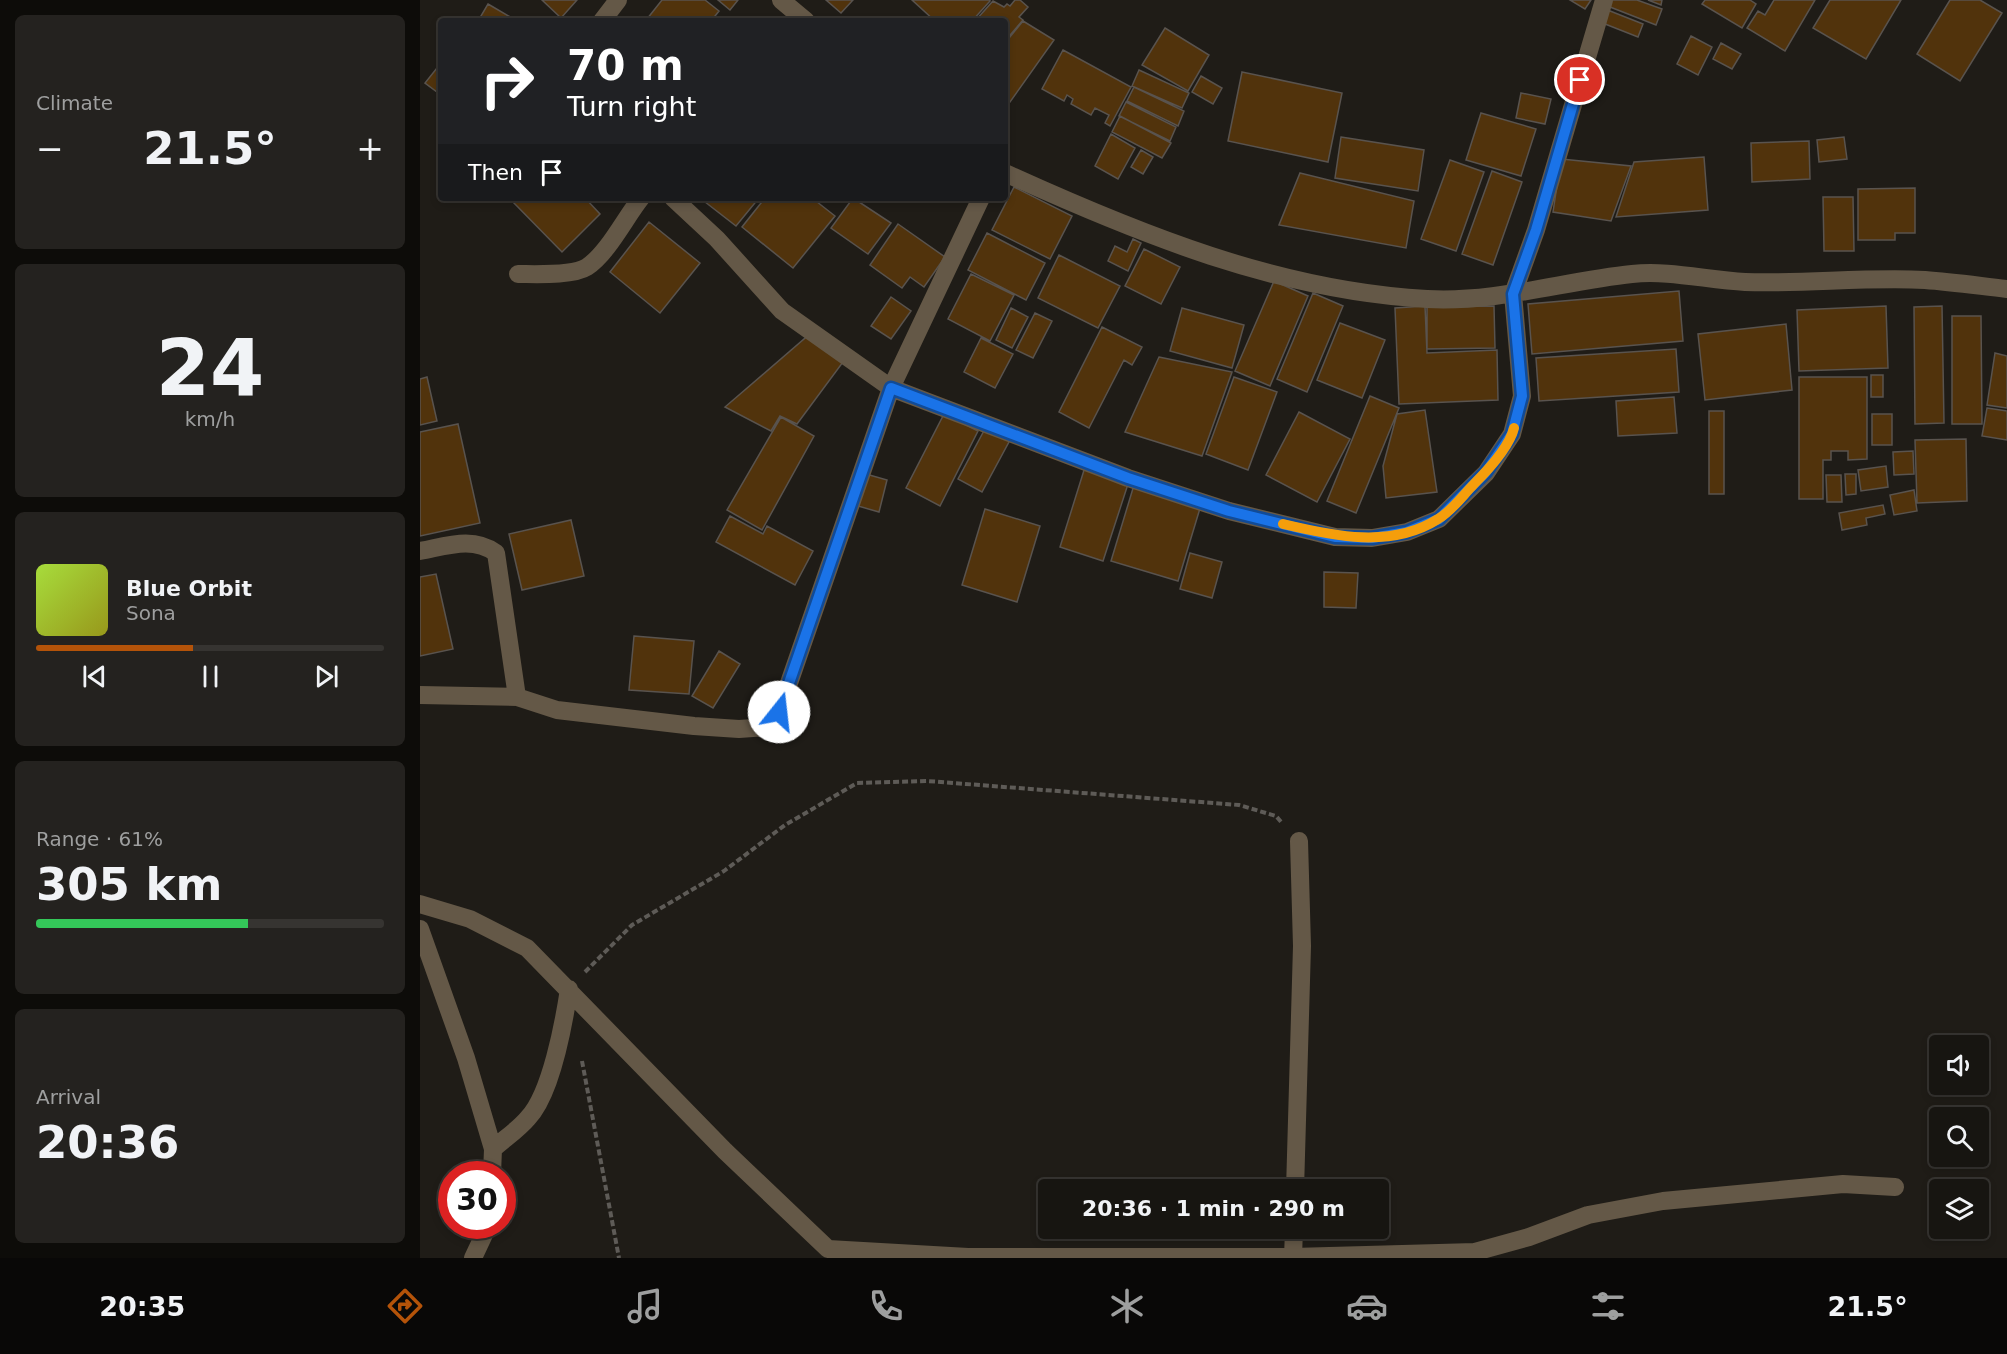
<!DOCTYPE html>
<html lang="en">
<head>
<meta charset="utf-8">
<style>
	:root { --surface:#171511; --page:#24221f; --text:#f1f3f6; --muted:#9e9f9f; --line:#363431; --accent:#b45309 }
	body { margin:0; font-family:"DejaVu Sans",sans-serif; background:var(--page); color:var(--text); height:100vh; display:flex; flex-direction:column; font-size:22px; white-space:nowrap }
	* { box-sizing:border-box; margin:0 }
	p { font-size:20px; color:var(--muted) }
	.icon { flex:none; width:33px; height:33px; fill:none; stroke:currentColor; stroke-width:2; stroke-linecap:round; stroke-linejoin:round }
	.map { position:relative; flex:1; overflow:hidden }
	.drawer { display:flex; flex-direction:column; gap:15px; padding:15px; background:#0d0c09; width:420px }
	.drawer>* { flex:none }
	.top-card { position:absolute; left:18px; top:18px; width:570px; height:183px; border-radius:6px; box-shadow:0 3px 9px #0003,0 0 0 2px var(--line); background:#202124; color:#fff; overflow:hidden }
	.controls { position:absolute; left:1509px; top:1035px; display:grid; gap:12px }
	.controls a { display:grid; place-items:center; width:60px; height:60px; border-radius:6px; background:var(--surface); box-shadow:0 3px 9px #0003,0 0 0 2px var(--line); font-size:30px }
	.speed { position:absolute; left:18px; top:1161px; display:flex; gap:12px; font-size:30px; font-weight:700; text-align:center }
	.speed>* { display:grid; place-content:center; width:78px; height:78px; border-radius:50%; background:var(--surface); box-shadow:0 3px 9px #0003,0 0 0 2px var(--line); line-height:1 }
	.speed .limit { border:9px solid #d22; background:#fff; color:#111 }
	.pin { position:absolute; display:grid; place-items:center; width:51px; height:51px; color:#fff; margin:-26px; border:3px solid #fff; border-radius:50%; box-shadow:0 2px 6px #0007 }
	.me { position:absolute; width:66px; margin:-33px; rotate:16deg; stroke-linejoin:round; filter:drop-shadow(0 0 4px #0008) }
	.turn { display:flex; align-items:center; gap:21px; height:126px; padding:0 30px; font-size:27px }
	.turn .icon { width:78px; height:78px; stroke-width:2.5 }
	.turn b { display:block; font-size:42px; line-height:51px }
	.then { display:flex; align-items:center; height:57px; padding:0 30px; background:#0003; gap:12px; font-size:22px }
	.big { font-size:45px; font-weight:700; line-height:1.1 }
	.drawer .tile { flex:1; display:flex; flex-direction:column; justify-content:center; gap:9px; min-width:0; padding:0 21px; border-radius:9px; background:var(--page) }
	.drawer .dial { align-items:center; gap:0 }
	.dial b { font-size:78px; line-height:1 }
	.song { display:flex; align-items:center; gap:18px }
	.cover { width:72px; height:72px; border-radius:9px; background:linear-gradient(135deg,hsl(80 70% 55%),hsl(60 70% 35%)) }
	.played { height:6px; border-radius:3px; background:linear-gradient(90deg,var(--accent) 45%,var(--line) 45%) }
	.keys { display:flex; justify-content:space-around; direction:ltr }
	.heat { display:flex; justify-content:space-between; align-items:center; font-size:33px; direction:ltr }
	.charge { height:9px; border-radius:4px; background:linear-gradient(90deg,#34c759 61%,var(--line) 0) }
	.trip { position:absolute; left:618px; top:1179px; width:351px; height:60px; border-radius:6px; background:var(--surface); box-shadow:0 3px 9px #0003,0 0 0 2px var(--line); font-weight:700; line-height:60px; text-align:center }
	.dock { display:flex; height:96px; justify-content:space-around; align-items:center; background:#090807; color:var(--muted) }
	.dock .icon { width:42px; height:42px }
	.dock .current { color:var(--accent) }
	.dock b { font-size:27px; color:var(--text) }
	main { display:flex; flex:1; min-height:0 }
	.map>svg:first-child { display:block }
	.building { fill:#51330c; stroke:#59534e; stroke-width:1.5 }
	.lines { fill:none; stroke-linecap:round; stroke-linejoin:round }
	.path { stroke:#5e5b57; stroke-width:4; stroke-dasharray:6 3; stroke-linecap:butt }
	.street { stroke:#645847; stroke-width:18 }
	.route-casing { stroke:#114b97; stroke-width:15 }
	.route { stroke:#1a73e8; stroke-width:10 }
	.slow { stroke:#f59e0b; stroke-width:10 }
</style>
</head>
<body>
<main>
<section class="drawer">
<div class="tile"><p>Climate</p>
<div class="heat"><a>−</a><b class="big">21.5°</b><a>+</a></div>
</div>
<div class="tile dial"><b>24</b><p>km/h</p></div>
<div class="tile">
<div class="song"><i class="cover"></i><div><b>Blue Orbit</b><p>Sona</p></div></div>
<div class="played"></div>
<div class="keys"><svg class="icon" aria-label="previous" viewBox="0 0 24 24"><path d="M18 5L8 12l10 7zM5 5v14"/></svg><svg class="icon" aria-label="pause" viewBox="0 0 24 24"><path d="M8 5v14M16 5v14"/></svg><svg class="icon" aria-label="next" viewBox="0 0 24 24"><path d="M6 5l10 7-10 7zM19 5v14"/></svg></div>
</div>
<div class="tile"><p>Range · 61%</p><b class="big">305 km</b><div class="charge"></div></div>
<div class="tile"><p>Arrival</p><b class="big">20:36</b></div>
</section>
<div class="map">
<svg width="1587" height="1258" viewBox="0 0 1587 1258">
	<rect width="100%" height="100%" fill="#1f1c17"/>
	<path class="building" d="M122,0H157L141,18Z
		M242,0H285L299,11L291,21H229L227,19Z
		M298,0H318L310,10Z
		M406,0H433L421,13Z
		M492,0H570V1L552,21H515Z
		M595,0H600L608,7L599,17L603,20L585,41V21H555L573,1L584,7L587,4L590,6Z
		M1150,0H1171L1165,9Z
		M1187,0H1217L1242,9L1236,25L1185,5Z
		M1228,0H1242L1241,5Z
		M1285,0H1330L1336,4L1322,28L1282,4Z
		M1354,0H1395L1365,51L1327,28L1338,11L1345,15Z
		M1410,0H1481L1446,59L1393,28Z
		M1530,0H1560L1582,13L1540,81L1497,54Z
		M68,4L97,21H58Z
		M1185,9L1223,24L1218,37L1180,22Z
		M603,21L634,40L585,109V43Z
		M745,28L789,55L768,91L722,65Z
		M1271,36L1292,47L1278,75L1257,64Z
		M1301,43L1321,54L1312,69L1293,59Z
		M643,50L711,87L690,126L685,123L689,115L675,108L671,115L651,104L653,99L647,95L644,101L622,89Z
		M21,63V95L5,83Z
		M719,70L769,93L762,108L712,86Z
		M822,72L922,93L908,162L808,141Z
		M781,76L802,88L793,104L772,92Z
		M714,87L764,111L758,126L707,101Z
		M1101,93L1131,99L1125,124L1096,118Z
		M706,102L756,127L750,141L699,116Z
		M1061,113L1116,129L1101,176L1046,160Z
		M700,116L751,143L742,158L692,132Z
		M691,134L715,148L698,179L675,166Z
		M921,137L1004,150L998,191L915,178Z
		M1424,137L1427,159L1399,162L1397,140Z
		M1389,141L1390,179L1332,182L1331,143Z
		M721,150L733,157L723,174L711,167Z
		M1284,157L1288,210L1196,217L1214,162Z
		M1141,159L1211,166L1191,221L1133,212Z
		M1030,160L1064,172L1036,251L1001,239Z
		M1072,171L1102,182L1073,265L1042,254Z
		M880,173L994,201L986,248L859,225Z
		M594,187L652,216L630,259L572,230Z
		M1495,188V233H1475V240H1438V189Z
		M1403,197H1433L1434,251H1404Z
		M95,198H165L180,214L142,252L92,201Z
		M280,198H339L316,226Z
		M345,198H392L415,216L373,268L322,227Z
		M433,198L471,223L448,254L411,228Z
		M229,222L280,263L240,313L190,272Z
		M478,224L525,257L504,287L490,277L482,288L450,265Z
		M567,233L625,263L606,300L548,270Z
		M713,239L721,243L708,271L688,261L695,246L707,252Z
		M724,249L760,267L741,304L705,286Z
		M639,255L700,286L678,328L618,298Z
		M551,274L594,295L570,341L528,319Z
		M854,281L888,296L850,386L815,371Z
		M1259,291L1263,341L1112,354L1108,304Z
		M893,293L923,306L887,392L857,379Z
		M471,297L491,311L471,339L451,326Z
		M1005,306L1007,353L1077,350L1078,400L979,404L975,308Z
		M1074,306L1075,348L1007,349V307Z
		M1466,306L1468,368L1379,371L1377,310Z
		M1522,306L1524,423L1495,424L1494,307Z
		M591,308L608,317L592,348L576,340Z
		M762,308L824,325L812,368L750,351Z
		M615,313L632,321L613,358L596,350Z
		M1532,316H1561L1562,424H1532Z
		M920,323L965,340L942,398L897,380Z
		M1366,324L1372,390L1285,400L1278,334Z
		M682,327L722,347L712,365L704,360L669,428L639,412Z
		M391,333L426,358L377,424L360,416L351,431L305,407Z
		M561,338L593,354L575,388L544,372Z
		M1256,349L1259,392L1119,401L1116,358Z
		M1575,353L1587,356V408L1567,405Z
		M739,357L812,372L782,456L705,432Z
		M1451,375H1463V397H1451Z
		M7,377L17,421L0,425V379Z
		M814,377L857,392L828,470L786,454Z
		M1379,377H1447V459L1428,460V451H1411V460H1403V499H1379Z
		M950,396L979,408L936,513L907,501Z
		M1254,397L1257,433L1198,436L1196,401Z
		M1567,408L1587,411V440L1562,436Z
		M1005,410L1017,492L966,498L963,466L977,414Z
		M1289,411H1304V494H1289Z
		M879,412L930,439L897,502L846,475Z
		M524,414L558,431L520,506L486,488Z
		M1452,414H1472V445H1452Z
		M361,417L394,436L342,530L307,510Z
		M38,424L60,523L0,536V432Z
		M566,427L590,440L562,492L538,479Z
		M1546,439L1547,501L1497,503L1495,440Z
		M1493,451L1494,474L1474,475L1473,452Z
		M1466,466L1468,487L1441,491L1438,470Z
		M665,467L709,481L683,561L640,547Z
		M446,474L467,480L459,512L438,506Z
		M1425,474H1436V494L1426,495Z
		M1406,475H1421L1422,502H1407Z
		M714,485L781,505L758,581L691,561Z
		M1494,490L1497,511L1474,515L1470,495Z
		M1463,505L1465,514L1446,518L1447,525L1422,530L1419,513Z
		M565,509L620,526L597,602L542,585Z
		M310,516L343,534L347,526L393,551L375,585L296,542Z
		M151,520L164,576L102,590L89,534Z
		M770,553L802,562L792,598L760,589Z
		M904,572L938,573L936,608L904,607Z
		M16,574L33,649L0,656V577Z
		M214,636L274,641L269,694L209,690Z
		M299,651L320,664L293,708L272,696Z"/>
	<g class="lines">
		<path class="path" d="M165,972L212,925L304,871L365,825L437,783L507,781L819,805L856,816L862,823
			M162,1061L199,1258"/>
		<path class="street" d="M361,0L386,21
			M182,21L198,0
			M585,173C719,234 859,291 1007,299C1076,303 1144,281 1212,274C1249,270 1287,280 1325,282C1385,284 1445,277 1505,280C1532,282 1560,286 1587,289
			M253,198L297,239L362,311L471,388L708,478L809,511L915,537L952,538L987,532L1019,519L1066,473L1092,434L1102,396L1093,294L1116,230L1184,0
			M98,274C115,274 153,276 167,267C188,253 205,218 221,198
			M0,551C27,546 53,536 76,553L97,697
			M0,695L97,697L137,710L274,726L319,729L349,727L359,712L471,388L561,198
			M0,904L50,919L107,948L305,1151L408,1249L548,1257H873L1055,1252L1109,1237L1168,1215L1243,1201L1423,1184L1475,1187
			M0,929L46,1058L73,1149L72,1174
			M73,1149C84,1139 98,1130 108,1118C131,1094 144,1022 149,989
			M875,1190L882,946L879,841
			M53,1258L68,1226
			M873,1258L874,1228"/>
	</g>
	<g class="lines">
		<g class="route-casing">
			<path id="route" d="M359,712L471,388L708,478L809,511L915,537L952,538L987,532L1019,519L1066,472L1092,434L1102,396L1093,294L1116,230L1160,80"/>
		</g>
		<use href="#route" class="route"/>
		<path class="slow" d="M863,524C913,536 971,549 1018,519C1032,511 1043,495 1054,484C1068,470 1089,448 1094,428"/>
	</g>
</svg>
<div class="controls">
<a><svg class="icon" aria-label="sound" viewBox="0 0 24 24"><path d="M4 9h4l5-4v14l-5-4H4zM17 9q2 3 0 6"/></svg></a>
<a><svg class="icon" aria-label="search" viewBox="0 0 24 24"><circle cx="10" cy="10" r="6"/><path d="M15 15l6 6"/></svg></a>
<a><svg class="icon" aria-label="layers" viewBox="0 0 24 24"><path d="M12 4l9 5-9 5-9-5zM3 14l9 5 9-5"/></svg></a>
</div>
<div class="speed"><div class="limit">30</div></div>
<div class="pin" style="left:1160px;top:80px;background:#d93025"><svg class="icon" aria-label="arrive" viewBox="0 0 24 24"><path d="M6 21V4h12l-3 4 3 4H6"/></svg></div>
<svg class="me" style="left:359px;top:712px" viewBox="-20 -20 40 40"><circle r="19" fill="#fff"/><path d="M0-13L10 11 0 6-10 11z" fill="#1a73e8"/></svg>
<div class="trip">20:36 · 1 min · 290 m</div>
<div class="top-card">
<div class="turn"><svg class="icon" aria-label="right" viewBox="0 0 24 24"><path d="M7 20v-9h11M14 6l5 5-5 5"/></svg><div><b>70 m</b>Turn right</div></div>
<div class="then">Then<svg class="icon" aria-label="arrive" viewBox="0 0 24 24"><path d="M6 21V4h12l-3 4 3 4H6"/></svg></div>
</div>
</div>
</main>
<nav class="dock">
<b>20:35</b>
<svg class="icon current" aria-label="directions" viewBox="0 0 24 24"><path d="M12 3l9 9-9 9-9-9zM9 14v-3h6M13 9l2 2-2 2"/></svg>
<svg class="icon" aria-label="music" viewBox="0 0 24 24"><path d="M9 18V5l10-2v13"/><circle cx="6" cy="18" r="3"/><circle cx="16" cy="16" r="3"/></svg>
<svg class="icon" aria-label="phone" viewBox="0 0 24 24"><path d="M5 4h4l2 5-3 2q2 4 5 5l2-3 5 2v4C11 20 4 13 5 4z"/></svg>
<svg class="icon" aria-label="climate" viewBox="0 0 24 24"><path d="M12 3v18M4 7l16 10M4 17L20 7"/></svg>
<svg class="icon" aria-label="car" viewBox="0 0 24 24"><path d="M5 17H2v-5l4-1 3-4h7l3 4 3 1v5h-3M9 17h6M6 11h13"/><circle cx="7" cy="17" r="2"/><circle cx="17" cy="17" r="2"/></svg>
<svg class="icon" aria-label="filters" viewBox="0 0 24 24"><path d="M4 7h16M4 17h16"/><circle cx="9" cy="7" r="2"/><circle cx="15" cy="17" r="2"/></svg>
<b>21.5°</b>
</nav>
</body>
</html>
